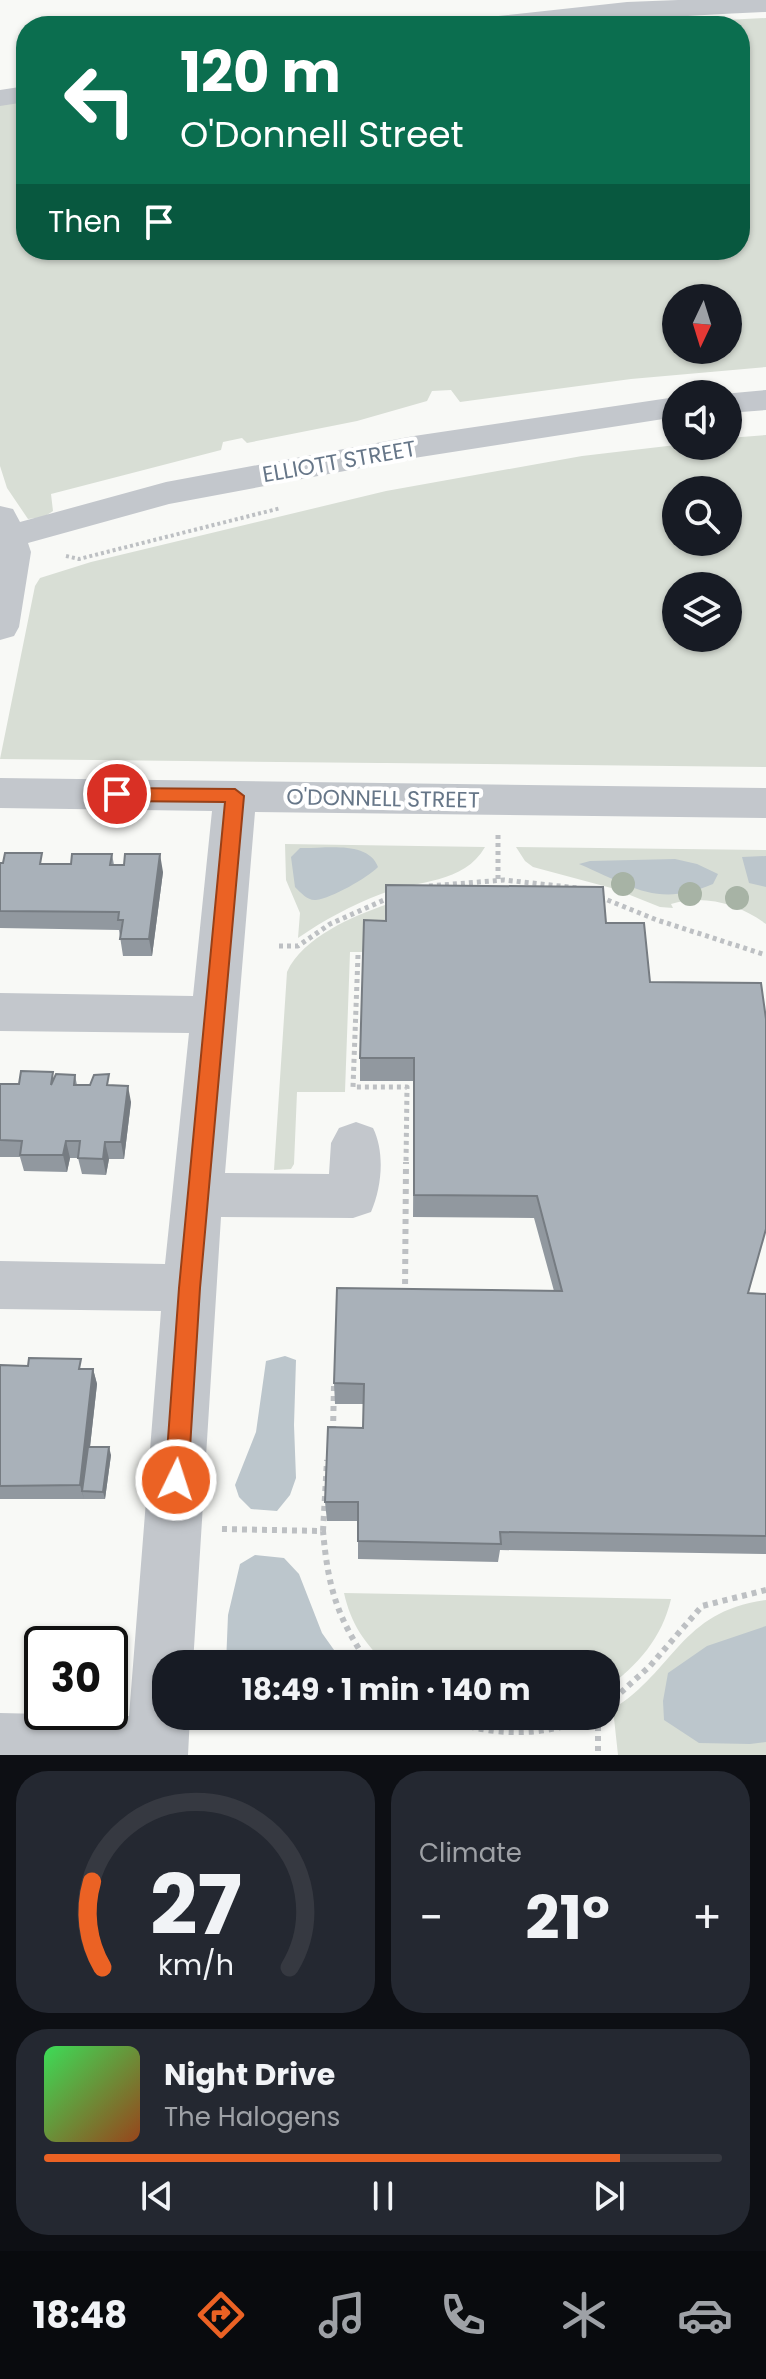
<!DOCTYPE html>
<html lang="en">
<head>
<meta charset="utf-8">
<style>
	:root { --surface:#171b24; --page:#242831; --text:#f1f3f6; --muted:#9ea1a6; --line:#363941; --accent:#eb6224 }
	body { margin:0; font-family:Poppins,sans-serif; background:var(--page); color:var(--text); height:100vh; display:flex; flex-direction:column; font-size:30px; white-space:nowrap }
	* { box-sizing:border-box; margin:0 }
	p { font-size:26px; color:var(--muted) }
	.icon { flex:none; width:44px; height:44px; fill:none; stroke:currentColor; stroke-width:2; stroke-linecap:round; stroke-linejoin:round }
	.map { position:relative; height:1755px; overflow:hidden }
	.sheet { display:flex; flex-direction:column; gap:16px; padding:16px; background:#0d0f14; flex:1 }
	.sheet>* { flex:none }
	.hud { position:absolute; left:16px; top:16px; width:734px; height:244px; border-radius:32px; box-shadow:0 2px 6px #0004; background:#0b6e4f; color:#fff; overflow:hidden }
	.needle { width:52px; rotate:184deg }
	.controls { position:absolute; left:662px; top:284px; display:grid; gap:16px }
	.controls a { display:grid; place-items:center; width:80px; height:80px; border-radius:50%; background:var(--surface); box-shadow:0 2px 6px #0004; font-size:40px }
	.speed { position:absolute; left:24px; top:1626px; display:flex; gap:16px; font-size:40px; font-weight:700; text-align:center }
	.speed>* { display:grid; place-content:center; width:104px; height:104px; border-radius:50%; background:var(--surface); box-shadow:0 2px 6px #0004; line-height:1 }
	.speed .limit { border:4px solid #111; border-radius:12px; background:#fff; color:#111 }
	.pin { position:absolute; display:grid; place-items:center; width:68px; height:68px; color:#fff; margin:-34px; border:4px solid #fff; border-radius:50%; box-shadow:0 2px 8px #0007 }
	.me { position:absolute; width:88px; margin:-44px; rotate:4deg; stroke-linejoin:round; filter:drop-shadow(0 0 6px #0008) }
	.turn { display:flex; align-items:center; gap:28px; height:168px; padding:0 32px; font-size:36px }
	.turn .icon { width:104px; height:104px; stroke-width:2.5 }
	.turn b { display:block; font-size:56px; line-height:68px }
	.then { display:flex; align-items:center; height:76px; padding:0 32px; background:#0003; gap:16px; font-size:30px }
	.big { font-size:60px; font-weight:700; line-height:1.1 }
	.sheet .card { flex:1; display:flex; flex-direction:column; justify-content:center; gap:12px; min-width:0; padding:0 28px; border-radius:32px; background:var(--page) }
	.sheet .dial { align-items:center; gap:0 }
	.dial svg { height:208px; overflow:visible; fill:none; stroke:var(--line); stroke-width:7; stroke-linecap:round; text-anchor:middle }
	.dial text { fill:var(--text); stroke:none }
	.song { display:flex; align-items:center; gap:24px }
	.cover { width:96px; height:96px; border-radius:12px; background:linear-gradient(135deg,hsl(130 70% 55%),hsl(20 70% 35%)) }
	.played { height:8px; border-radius:4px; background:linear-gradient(90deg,var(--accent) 85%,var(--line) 85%) }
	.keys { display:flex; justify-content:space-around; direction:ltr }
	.heat { display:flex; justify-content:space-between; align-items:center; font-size:44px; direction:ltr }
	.sheet .tiles { flex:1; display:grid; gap:16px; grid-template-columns:1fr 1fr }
	.card:last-child { grid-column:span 2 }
	.trip { position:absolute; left:152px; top:1650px; width:468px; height:80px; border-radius:32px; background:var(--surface); box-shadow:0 2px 6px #0004; font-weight:700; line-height:80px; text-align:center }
	.tabs { display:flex; height:128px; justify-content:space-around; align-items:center; background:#090b0e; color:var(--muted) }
	.tabs .icon { width:56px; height:56px }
	.tabs .active { color:var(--accent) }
	.tabs b { font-size:36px; color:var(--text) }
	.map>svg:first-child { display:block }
	.green { fill:#d8ded5; fill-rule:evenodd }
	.water { fill:#bcc6cc }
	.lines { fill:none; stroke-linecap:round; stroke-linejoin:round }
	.path-far2 { stroke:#bdc0c3; stroke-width:4; stroke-dasharray:3 3; stroke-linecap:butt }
	.path-far1 { stroke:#bdc0c3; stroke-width:5; stroke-dasharray:4 4; stroke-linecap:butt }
	.path { stroke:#bdc0c3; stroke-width:6; stroke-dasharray:5 5; stroke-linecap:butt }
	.minor { fill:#c3c7cc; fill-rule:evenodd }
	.tree { fill:#a7b3a5 }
	.wall { fill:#91989f }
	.shaded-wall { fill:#767c82 }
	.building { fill:#a9b1b9; stroke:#767c82; stroke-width:2 }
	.route { fill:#eb6224; stroke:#994017; stroke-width:2 }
	.labels { text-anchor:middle; stroke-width:8; stroke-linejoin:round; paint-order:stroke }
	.street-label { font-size:22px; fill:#667688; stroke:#fff }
</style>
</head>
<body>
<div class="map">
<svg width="766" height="1755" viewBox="0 0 766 1755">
	<rect width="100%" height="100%" fill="#f8f9f6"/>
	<path class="green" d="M766,18V367L631,379L460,402L451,390L432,391L427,401L357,421L247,443L242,438L223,442L221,450L51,494L53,511L44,517L28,519L7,488L0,466V105L10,102L26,105V250H740V26H607ZM676,298H728V350H676Z
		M766,435V767L0,759L35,586L40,578L91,562L386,491L582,456L676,445L728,446V438ZM676,490H728V542H676ZM676,586H728V638H676Z
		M285,844L485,847C464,884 417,880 381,894C352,905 324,920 298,938L300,913L286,880Z
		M516,847L766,850V924C739,904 704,894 671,904L673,908L660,907L615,889L533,867L525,861Z
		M388,904L386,941L363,952H350L345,1092H297L294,1164L291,1169L274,1170L287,972C303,937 353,916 388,904Z
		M344,1593L671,1599C662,1638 638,1665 606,1689V1664H386C364,1642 351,1624 344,1593Z
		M766,1600V1755H618L613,1709C675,1670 681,1611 766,1600Z"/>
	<path class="water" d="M300,848C324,849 368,840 378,867C367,878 332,898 316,900C308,901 301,893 295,887L291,857Z
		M766,856V887L749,883L742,857Z
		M675,859L697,864L718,874L713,884C657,908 631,886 579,864L590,861Z
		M285,1356L296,1360L294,1425L296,1478L290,1495L277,1511L251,1509L239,1497L235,1485L256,1432L266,1361Z
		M255,1555L284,1558L299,1574L322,1633L344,1664H226L228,1615L240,1564Z
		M766,1626V1742L750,1744L699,1743L664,1720L663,1701L668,1673L707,1646Z
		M248,1716H350C318,1726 280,1728 248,1716Z"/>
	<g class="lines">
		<path class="path-far2" d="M66,556L79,559L281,508"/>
		<path class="path-far1" d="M498,835V879
			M429,886L504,880L578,888
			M600,897L657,920L766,955
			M279,946H298L330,924L393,896
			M358,955L353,1087H407L406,1164"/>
		<path class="path" d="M405,1294L406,1162
			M333,1431L334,1385
			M222,1529L323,1531C328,1587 337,1618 369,1664
			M323,1531L327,1460
			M606,1706L650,1666L702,1606L766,1590
			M441,1716C486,1738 549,1737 593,1716
			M598,1716V1755"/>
		<path class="minor" d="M678,0H766V12C666,16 567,26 467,26L471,20L480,18L627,2Z
			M26,86V102L0,106V90Z
			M766,390V410L728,413V394H723Z
			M676,397V417L414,458L169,504L28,543L31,552L19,627L14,636L0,640V506L13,509L20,522L166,482L414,436Z
			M0,778L766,788V818L255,812L225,1173L329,1174L331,1143L339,1128L356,1122L373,1128C385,1152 382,1187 371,1212L353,1218L221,1217L193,1664H166V1716H190L188,1755H0V1713L129,1716L161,1311L0,1309V1261L165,1264L189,1033L0,1031V993L193,996L212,811L0,808Z"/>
	</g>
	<g class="tree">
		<circle cx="623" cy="884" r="12"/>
		<circle cx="690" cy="894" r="12"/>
		<circle cx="737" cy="898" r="12"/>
	</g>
	<path class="wall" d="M112,854L114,865L163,872L152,956H123L119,930L0,928V863L71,864Z
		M606,923L650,982L748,1293L766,1294V1554L500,1550L498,1562L358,1559V1521H327L325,1502L363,1428L364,1404H335L334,1383L554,1291L534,1218L413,1217L414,1081H360V1058Z
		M75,1075L77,1085H111L131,1102L124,1159H109L106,1175L82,1174L78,1158H70L67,1172L24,1171L20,1157H0V1084H19Z
		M0,1365L93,1369L97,1384L90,1447L111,1455L105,1499H0Z
		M31,1630L83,1631L86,1637L85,1644H42V1687H35L32,1680L34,1664H30L28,1657Z"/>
	<path class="shaded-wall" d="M160,854L163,872L152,956L149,939Z
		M128,1086L131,1102L124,1159L121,1142Z
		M66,1141L70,1158L67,1172L63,1155Z
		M105,1142L109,1159L106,1175L103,1159Z
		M93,1369L97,1384L85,1491H82L84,1499L80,1485Z
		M109,1447L111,1455L105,1499L103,1492Z
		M83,1631L86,1637L85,1644H82Z"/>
	<path class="building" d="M5,853H42L40,864H71L72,854H112L110,865H124L125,854H160L149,939H120L123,920H118L119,912L0,911V863H3Z
		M386,885L603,887L606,923H644L650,982L761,983L766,1019V1229L748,1293L766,1294V1536L500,1532L501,1544L358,1541V1502H325L328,1427L363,1428L364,1384L334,1383L337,1288L562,1291L537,1196L414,1195V1058H360L364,920L386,921Z
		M21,1071L53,1072L51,1085L56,1074L75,1075L74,1085H90L94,1075L109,1074L107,1085L128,1086L121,1142H105L103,1159L78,1158L80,1141H66L63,1155H20L22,1141L0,1140V1084H19Z
		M29,1358L81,1359L79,1369H93L80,1485L0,1486V1365L28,1366Z
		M88,1447H109L103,1492L82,1491Z
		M31,1630L83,1631L82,1644H42V1681L32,1680L35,1658L28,1657Z"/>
	<path class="route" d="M117,788L235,789L244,796L200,1288L188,1480L185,1488L176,1491L168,1488L165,1480L179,1288L225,802L117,801L109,794Z"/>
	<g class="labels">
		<g class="street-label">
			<text transform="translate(339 461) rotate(-10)" y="8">ELLIOTT STREET</text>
			<text transform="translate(383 798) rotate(1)" y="8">O'DONNELL STREET</text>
		</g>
	</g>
</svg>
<div class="controls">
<a><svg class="needle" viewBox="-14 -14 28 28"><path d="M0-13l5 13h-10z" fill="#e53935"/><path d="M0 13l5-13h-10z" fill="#9ea1a6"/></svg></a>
<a><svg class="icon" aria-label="sound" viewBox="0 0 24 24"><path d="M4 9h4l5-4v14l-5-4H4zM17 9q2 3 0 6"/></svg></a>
<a><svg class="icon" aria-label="search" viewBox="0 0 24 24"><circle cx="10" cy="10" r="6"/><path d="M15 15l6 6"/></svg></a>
<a><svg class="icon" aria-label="layers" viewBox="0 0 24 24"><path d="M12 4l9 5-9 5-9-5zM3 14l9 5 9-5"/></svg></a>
</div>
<div class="speed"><div class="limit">30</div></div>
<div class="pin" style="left:117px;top:794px;background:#d93025"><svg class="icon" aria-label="arrive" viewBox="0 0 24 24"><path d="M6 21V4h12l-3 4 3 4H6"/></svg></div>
<svg class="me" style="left:176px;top:1480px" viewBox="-20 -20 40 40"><circle r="17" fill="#eb6224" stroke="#fff" stroke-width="3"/><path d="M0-11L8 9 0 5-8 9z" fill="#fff"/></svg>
<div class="trip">18:49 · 1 min · 140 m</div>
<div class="hud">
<div class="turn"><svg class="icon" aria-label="left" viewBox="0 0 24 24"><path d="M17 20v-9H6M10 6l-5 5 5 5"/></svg><div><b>120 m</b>O'Donnell Street</div></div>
<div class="then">Then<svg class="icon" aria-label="arrive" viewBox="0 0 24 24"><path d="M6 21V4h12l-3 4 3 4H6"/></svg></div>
</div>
</div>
<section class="sheet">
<div class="tiles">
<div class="card dial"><svg viewBox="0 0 100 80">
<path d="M14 69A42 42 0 1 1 86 69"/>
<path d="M14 69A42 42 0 0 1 10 36" stroke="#eb6224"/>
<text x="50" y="56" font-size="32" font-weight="700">27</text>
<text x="50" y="72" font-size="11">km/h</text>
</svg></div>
<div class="card"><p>Climate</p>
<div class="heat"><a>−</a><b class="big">21°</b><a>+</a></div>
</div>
<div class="card">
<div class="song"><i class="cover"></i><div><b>Night Drive</b><p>The Halogens</p></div></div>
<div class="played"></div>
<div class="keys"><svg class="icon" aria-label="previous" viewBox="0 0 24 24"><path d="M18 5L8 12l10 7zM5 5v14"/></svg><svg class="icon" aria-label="pause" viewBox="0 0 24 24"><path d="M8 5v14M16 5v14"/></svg><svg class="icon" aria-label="next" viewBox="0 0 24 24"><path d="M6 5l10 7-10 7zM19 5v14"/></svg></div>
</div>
</div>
</section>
<nav class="tabs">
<b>18:48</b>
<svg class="icon active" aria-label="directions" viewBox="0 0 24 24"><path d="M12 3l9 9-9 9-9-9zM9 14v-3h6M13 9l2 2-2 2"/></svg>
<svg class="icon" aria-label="music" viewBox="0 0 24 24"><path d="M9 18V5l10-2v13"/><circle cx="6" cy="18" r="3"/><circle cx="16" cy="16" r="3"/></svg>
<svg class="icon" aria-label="phone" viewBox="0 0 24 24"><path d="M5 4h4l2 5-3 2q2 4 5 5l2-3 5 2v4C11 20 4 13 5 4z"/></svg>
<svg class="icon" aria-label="climate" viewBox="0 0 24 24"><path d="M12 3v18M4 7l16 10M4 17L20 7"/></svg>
<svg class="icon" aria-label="car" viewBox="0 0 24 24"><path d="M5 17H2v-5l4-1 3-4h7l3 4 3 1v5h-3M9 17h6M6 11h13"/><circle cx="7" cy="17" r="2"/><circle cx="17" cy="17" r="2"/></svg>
</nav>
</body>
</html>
